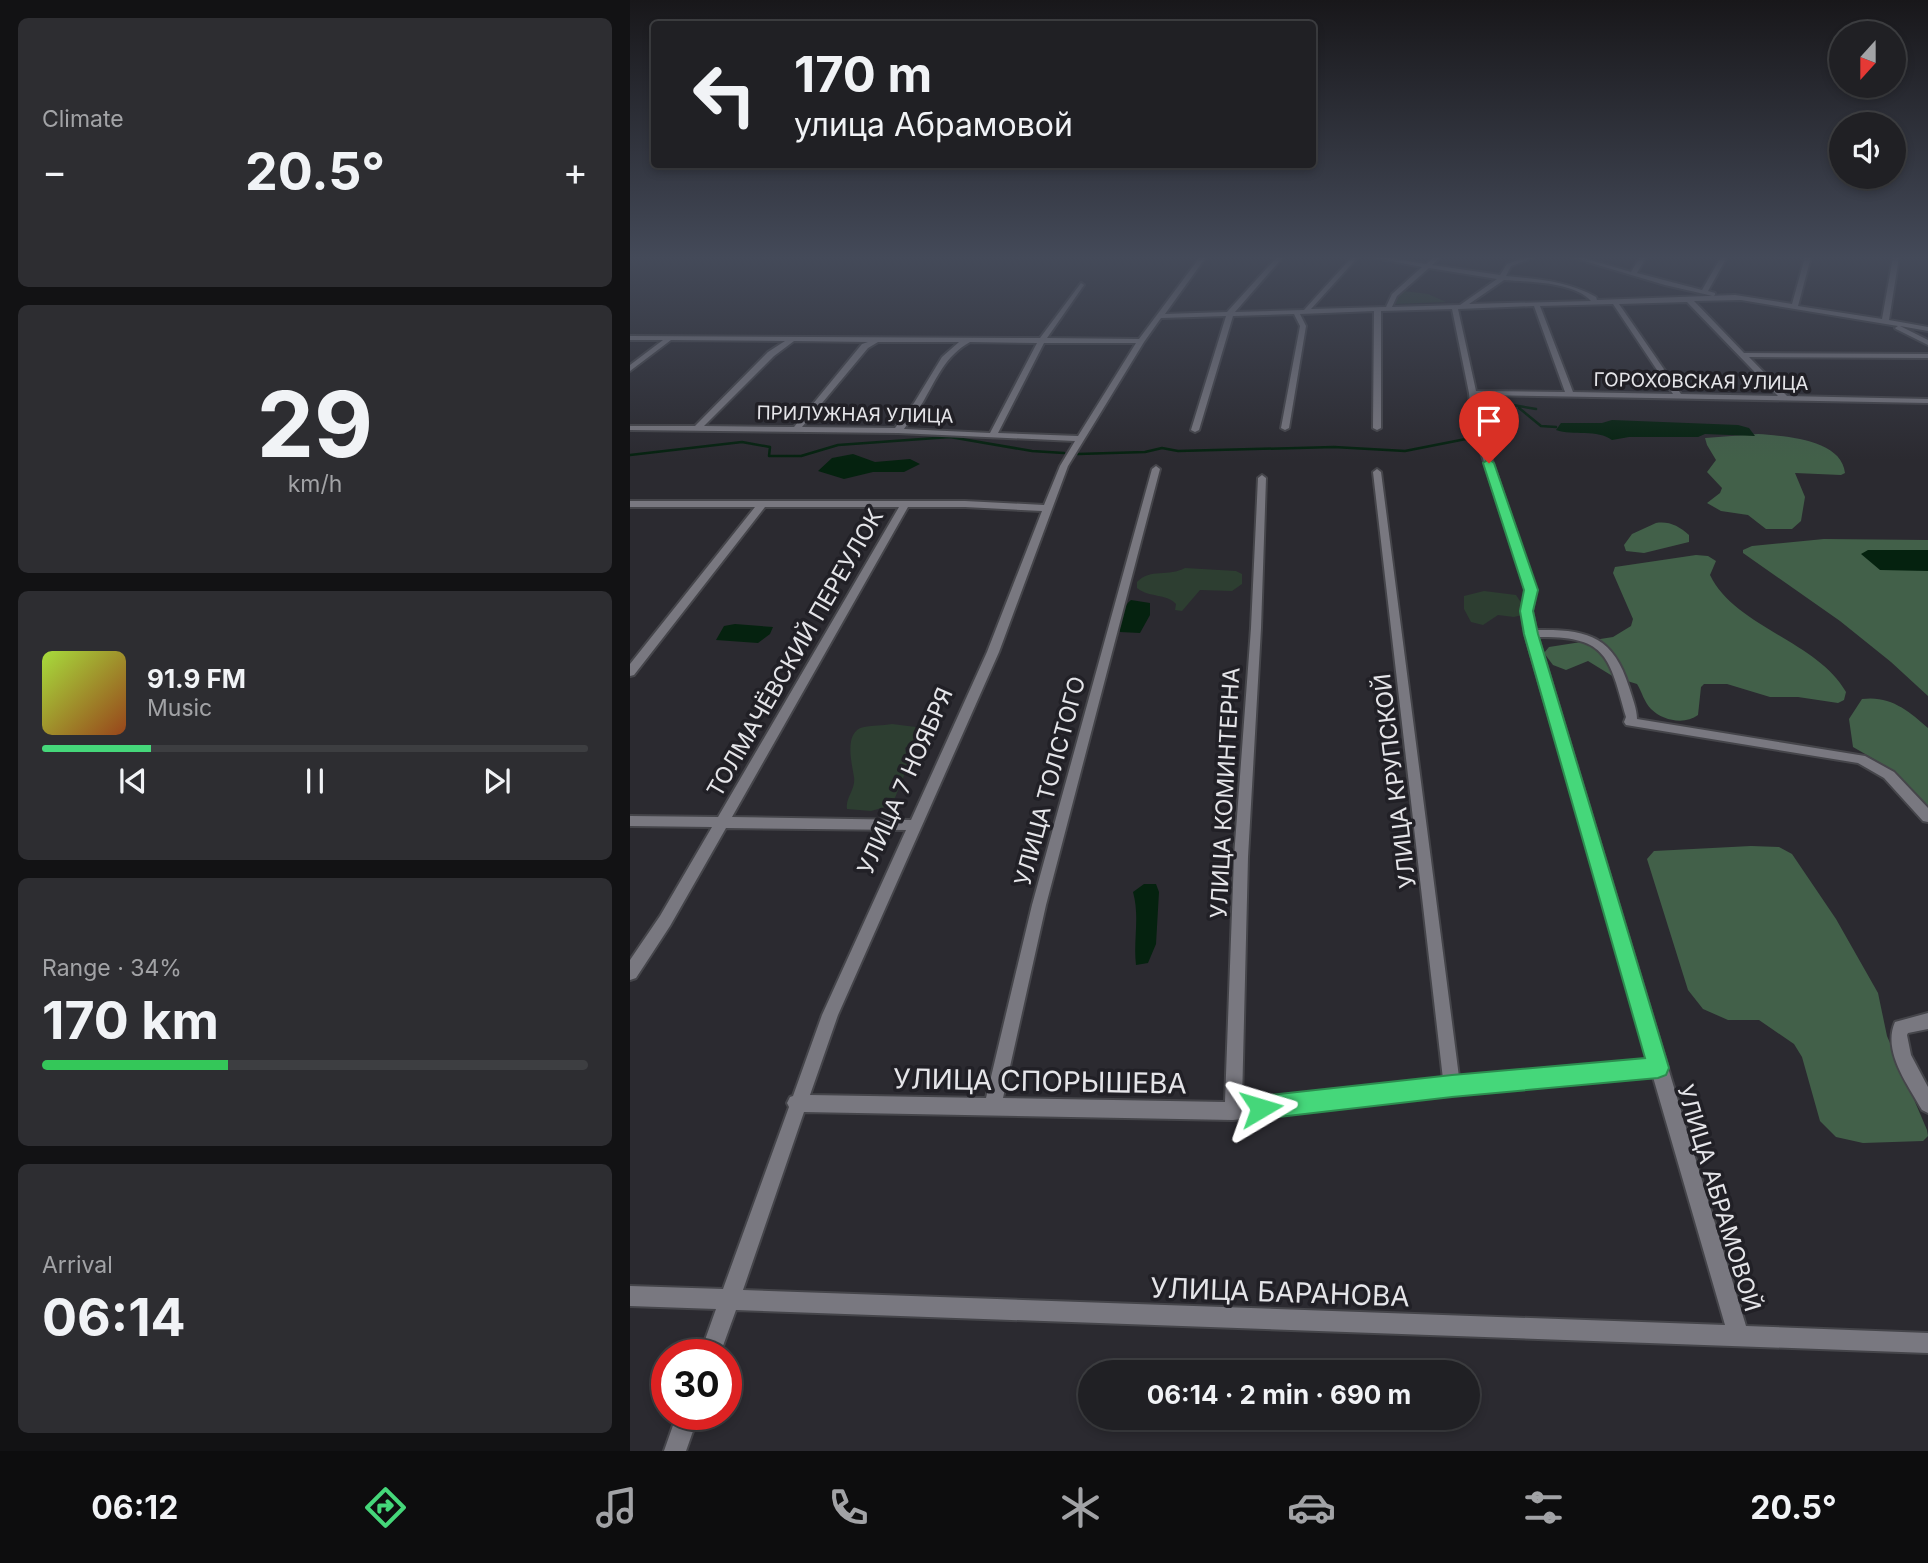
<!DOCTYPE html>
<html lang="en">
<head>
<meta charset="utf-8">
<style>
	:root { --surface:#202024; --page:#2d2d31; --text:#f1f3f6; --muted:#a2a3a6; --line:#3d3e41; --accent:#45d77a }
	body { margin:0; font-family:Inter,sans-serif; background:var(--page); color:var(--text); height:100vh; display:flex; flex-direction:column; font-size:26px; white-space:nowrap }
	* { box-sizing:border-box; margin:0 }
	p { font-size:23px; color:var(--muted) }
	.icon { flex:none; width:38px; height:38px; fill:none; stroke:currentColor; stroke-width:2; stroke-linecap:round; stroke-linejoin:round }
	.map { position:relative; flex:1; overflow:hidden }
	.panel { display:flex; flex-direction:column; gap:18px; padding:18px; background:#121214; width:630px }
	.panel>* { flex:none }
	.banner { position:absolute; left:21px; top:21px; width:665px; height:147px; border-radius:7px; box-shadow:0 4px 10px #0003,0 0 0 2px var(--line); background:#202024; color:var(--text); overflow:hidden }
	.needle { width:46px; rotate:201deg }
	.buttons { position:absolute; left:1199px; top:21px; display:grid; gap:14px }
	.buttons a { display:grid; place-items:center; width:77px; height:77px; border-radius:50%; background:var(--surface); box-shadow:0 4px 10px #0003,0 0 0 2px var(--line); font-size:35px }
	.speed { position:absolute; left:21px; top:1339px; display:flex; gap:14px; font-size:35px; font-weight:700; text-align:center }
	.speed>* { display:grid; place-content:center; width:91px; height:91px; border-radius:50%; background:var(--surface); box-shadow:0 4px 10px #0003,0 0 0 2px var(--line); line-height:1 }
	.speed .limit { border:10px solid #d22; background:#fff; color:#111 }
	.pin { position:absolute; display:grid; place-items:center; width:60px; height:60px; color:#fff; margin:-72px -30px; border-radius:50% 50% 50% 0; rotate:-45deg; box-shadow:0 0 7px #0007 }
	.pin .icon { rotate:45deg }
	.me { position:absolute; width:77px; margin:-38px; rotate:83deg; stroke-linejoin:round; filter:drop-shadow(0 0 5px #0008) }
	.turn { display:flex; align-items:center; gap:24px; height:147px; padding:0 28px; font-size:32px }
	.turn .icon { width:91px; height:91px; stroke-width:2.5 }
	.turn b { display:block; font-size:49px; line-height:60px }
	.big { font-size:52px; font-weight:700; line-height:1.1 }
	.panel .widget { flex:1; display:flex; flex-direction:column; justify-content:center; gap:10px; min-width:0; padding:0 24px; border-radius:10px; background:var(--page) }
	.panel .dial { align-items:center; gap:0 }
	.dial b { font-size:91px; line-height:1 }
	.song { display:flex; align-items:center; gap:21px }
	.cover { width:84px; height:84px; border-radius:10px; background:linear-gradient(135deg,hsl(80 70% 55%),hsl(20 70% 35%)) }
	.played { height:7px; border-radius:4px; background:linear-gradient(90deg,var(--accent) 20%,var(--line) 20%) }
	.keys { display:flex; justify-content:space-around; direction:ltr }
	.heat { display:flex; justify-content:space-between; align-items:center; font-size:38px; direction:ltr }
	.charge { height:10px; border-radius:5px; background:linear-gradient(90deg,#34c759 34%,var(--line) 0) }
	.trip { position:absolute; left:448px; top:1360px; width:402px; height:70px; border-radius:35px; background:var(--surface); box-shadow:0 4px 10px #0003,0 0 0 2px var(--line); font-weight:700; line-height:70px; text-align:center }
	.menu { display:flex; height:112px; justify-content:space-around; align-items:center; background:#0d0d0e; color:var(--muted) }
	.menu .icon { width:49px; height:49px }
	.menu .current { color:var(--accent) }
	.menu b { font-size:32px; color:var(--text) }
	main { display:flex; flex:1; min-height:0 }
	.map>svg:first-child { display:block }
	.green { fill:#2d3e31 }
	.forest { fill:#426049 }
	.water { fill:#05220f }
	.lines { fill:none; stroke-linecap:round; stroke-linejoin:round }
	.stream { stroke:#05220f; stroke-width:2.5 }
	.minor-casing { stroke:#45454a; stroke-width:4 }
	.minor { fill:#797880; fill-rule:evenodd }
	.route { fill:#45d77a; stroke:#2d8c4f; stroke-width:2 }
	.labels { text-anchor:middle; stroke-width:7; stroke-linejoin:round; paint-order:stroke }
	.far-street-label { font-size:19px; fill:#e5e5e9; stroke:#212026 }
	.street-label { font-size:23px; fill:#e5e5e9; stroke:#212026 }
	.near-street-label { font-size:28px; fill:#e5e5e9; stroke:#212026 }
</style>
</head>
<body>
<main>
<section class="panel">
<div class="widget"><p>Climate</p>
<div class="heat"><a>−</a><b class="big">20.5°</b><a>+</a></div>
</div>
<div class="widget dial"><b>29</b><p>km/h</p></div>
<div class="widget">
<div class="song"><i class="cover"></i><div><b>91.9 FM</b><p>Music</p></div></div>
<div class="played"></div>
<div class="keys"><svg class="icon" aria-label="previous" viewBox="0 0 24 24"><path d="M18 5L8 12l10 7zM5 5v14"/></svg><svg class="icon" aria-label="pause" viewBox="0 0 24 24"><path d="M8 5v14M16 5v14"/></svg><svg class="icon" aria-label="next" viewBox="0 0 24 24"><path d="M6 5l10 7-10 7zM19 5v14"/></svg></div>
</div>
<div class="widget"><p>Range · 34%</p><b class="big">170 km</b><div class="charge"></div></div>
<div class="widget"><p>Arrival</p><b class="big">06:14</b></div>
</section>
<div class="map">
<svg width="1298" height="1451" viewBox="0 0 1298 1451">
	<rect width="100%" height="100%" fill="#2b2a30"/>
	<path class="green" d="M774,291L798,294L816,302L765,304L768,295Z
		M555,568L606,571L612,574V584L602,591L570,590L552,611L545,610L546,604C536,593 519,598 507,588V582C520,568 539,577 555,568Z
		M854,591L886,595L892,604V615L884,617L868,615L853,625L841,622L834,609V596Z
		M262,724L286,727L296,732L275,748L278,766L262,805L241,811L217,809C215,798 226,789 224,777C222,764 213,731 234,727C243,725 252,726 262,724Z"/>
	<path class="forest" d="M1128,434C1154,436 1212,439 1215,473L1211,475L1165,473L1175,497L1171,521L1162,529H1136L1118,515L1091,511L1077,503L1090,493L1092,488L1077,472L1086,460L1077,445L1075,438Z
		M1026,523C1039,521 1049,526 1059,535V542L1014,553L996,551L994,545L1002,534Z
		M1194,539L1298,540V696L1261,662L1210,621L1113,553V550L1122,546Z
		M1066,555L1078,556L1086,561L1080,575C1105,627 1187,641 1216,692L1214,700L1208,703L1168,697H1140L1097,684H1074L1071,687L1068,715C1055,725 1033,721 1021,709C1014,702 1012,692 1007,684L984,677L958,661L936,670L923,665L914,653L919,647L983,637L1001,626L1003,619L983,573L985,567Z
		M1232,699C1260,695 1279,711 1298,728V808L1256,766L1223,747L1219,719Z
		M1121,846L1149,847L1162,854L1206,919L1248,993L1257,1036L1297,1130L1298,1136L1293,1141L1233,1143L1206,1137L1190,1121L1172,1057L1164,1044L1129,1020H1098L1073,1009L1058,990L1017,859L1024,851Z"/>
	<path class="water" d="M982,420L1108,425L1119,428L1125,436L1075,434L1068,437H999L982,440C968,429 943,436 926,430L931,423H972Z
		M223,454L245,462L280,459L290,464L274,472H243L214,479L188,471L202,458Z
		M1238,550H1298V571L1250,570L1231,554Z
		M501,600L520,603V615L510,633L490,632C489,622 492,607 501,600Z
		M105,624L143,627L140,634L128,643L86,640L94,626Z
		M514,884H526L529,892L526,944L518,963L506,965C503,941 510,917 503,892Z"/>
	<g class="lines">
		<path class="stream" d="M889,408L911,426L926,427
			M855,437L869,433L875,426L858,404L860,401L906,409
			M448,454L515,452L532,448L548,451L704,447L775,451L846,437
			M0,455L112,442L140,447L139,456H171L208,445L320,437L402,451L434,453"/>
		<g class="minor-casing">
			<path id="minor" d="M570,257H576L535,314L597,312L647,257H653L605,312L674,310L722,257H728L681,309L756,307L762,294L792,267L741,257H753L796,264L805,257H811L802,265L870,275L877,264L897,257H905L881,266L876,276C908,279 938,281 966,297L967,300L1105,295L1162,304L1175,257H1181L1168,306L1252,319L1263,257H1269L1259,320L1298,327V331L1270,326L1298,340V345L1266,329L1265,328L1268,326L1111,300L1064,301L1114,353L1298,354V358L1119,357L1157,396L1298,399V403L847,395L850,425L906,590L902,611L906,630C956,629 983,635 999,687C1002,697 1007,709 1007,719L1235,756L1264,772L1298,808V822L1293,821L1254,778L1228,763L996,725L994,722L996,717C979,656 977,636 908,637L1116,1326L1298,1333V1353L106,1310L90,1354H70L86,1309L0,1306V1286L93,1289L159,1107L157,1103L160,1097L163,1096L192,1015L276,830L96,828L40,926L6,978L0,980V960L30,916L82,827L0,826V816L88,817L269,507H135L4,675L0,676V664L125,507H0V501H335L414,505L430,466L445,441L268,433L0,430V426H65L138,352L155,341L41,340L0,371V365L33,340H0V336L410,338L451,283L454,285L417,338L509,339ZM799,268L867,279L830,305L762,307L767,296ZM874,280C899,282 944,282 961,301L839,304ZM1057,302L1148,396L1051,394L989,304ZM983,304L1043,394L943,392L910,306ZM904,306L935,392L846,391L828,309ZM822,309L839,393L842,425L896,590L892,611L895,634L1019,1061L829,1077L751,472L747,469L743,472L813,1079L612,1101L618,857L631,628L636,478L632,475L628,478L621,628L604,857L595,1102L373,1098L416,905L530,469L526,466L522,469L402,905L356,1098L180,1095L208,1015L369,652L438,466L514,342L531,318L596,316L561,430L565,432L569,430L603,316L664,314L670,326L651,428L655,430L659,428L676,326L670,314L744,311L743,428L747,430L751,428V311ZM164,341L238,342L232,344L164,427L74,426L144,356ZM248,342H329L312,357L284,403L265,428L172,427L238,348ZM340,342L407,343L360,433L274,429C280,420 287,411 293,402C307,378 315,356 340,342ZM414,343H506L448,436L368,433ZM278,507H335L412,511L357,652L281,820L102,817ZM1023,1077L1095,1325L113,1290L174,1112L603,1120L822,1094Z
				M941,257H950L1001,272L1010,257H1016L1007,273L1072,290L1091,257H1097L1078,291L1085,293V295L1083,296L1035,285Z
				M1298,1013V1029L1278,1033L1277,1035L1281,1055L1298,1087V1113L1292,1110C1278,1085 1252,1051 1265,1022Z
				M47,1414H69L56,1451H34Z"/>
		</g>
		<use href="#minor" class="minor"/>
	</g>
	<linearGradient id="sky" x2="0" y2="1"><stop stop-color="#18171a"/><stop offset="0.56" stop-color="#444a59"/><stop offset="1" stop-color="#444a59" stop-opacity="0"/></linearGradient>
	<rect width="1298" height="460" fill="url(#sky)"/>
	<path class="route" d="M859,459L864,463L908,590L903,611L908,634L1039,1068L1036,1075L1028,1078L822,1097L631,1119L623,1116L619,1108L623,1100L631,1096L822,1075L1015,1058L894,634L890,611L894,590L853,463Z"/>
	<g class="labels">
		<g class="far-street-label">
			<text transform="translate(1071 381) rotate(1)" y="7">ГОРОХОВСКАЯ УЛИЦА</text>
			<text transform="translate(225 414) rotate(1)" y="7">ПРИЛУЖНАЯ УЛИЦА</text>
		</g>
		<g class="street-label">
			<text transform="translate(165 653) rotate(-60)" y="8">ТОЛМАЧЁВСКИЙ ПЕРЕУЛОК</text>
			<text transform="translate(275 781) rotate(-66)" y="8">УЛИЦА 7 НОЯБРЯ</text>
			<text transform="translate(420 781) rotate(-75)" y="8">УЛИЦА ТОЛСТОГО</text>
			<text transform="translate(765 781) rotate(-97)" y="8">УЛИЦА КРУПСКОЙ</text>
			<text transform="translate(595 793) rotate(-87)" y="8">УЛИЦА КОМИНТЕРНА</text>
			<text transform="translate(1089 1198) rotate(73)" y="8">УЛИЦА АБРАМОВОЙ</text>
		</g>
		<g class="near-street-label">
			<text transform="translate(410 1081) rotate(1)" y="10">УЛИЦА СПОРЫШЕВА</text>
			<text transform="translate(650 1292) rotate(2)" y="10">УЛИЦА БАРАНОВА</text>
		</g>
	</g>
</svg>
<div class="buttons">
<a><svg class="needle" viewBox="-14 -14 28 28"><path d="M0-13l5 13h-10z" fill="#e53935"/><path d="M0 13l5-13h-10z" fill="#a2a3a6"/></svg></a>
<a><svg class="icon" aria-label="sound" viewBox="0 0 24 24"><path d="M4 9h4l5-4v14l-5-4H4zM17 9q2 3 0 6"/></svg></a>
</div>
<div class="speed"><div class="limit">30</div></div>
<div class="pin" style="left:859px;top:463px;background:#d93025"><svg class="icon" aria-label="arrive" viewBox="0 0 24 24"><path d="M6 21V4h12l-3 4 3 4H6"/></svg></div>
<svg class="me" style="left:631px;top:1108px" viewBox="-20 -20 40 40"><path d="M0-17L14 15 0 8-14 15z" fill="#45d77a" stroke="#fff" stroke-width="4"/></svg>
<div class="trip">06:14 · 2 min · 690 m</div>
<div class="banner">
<div class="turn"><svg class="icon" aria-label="left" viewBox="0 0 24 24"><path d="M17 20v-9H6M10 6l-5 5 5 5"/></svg><div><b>170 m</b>улица Абрамовой</div></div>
</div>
</div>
</main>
<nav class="menu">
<b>06:12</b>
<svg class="icon current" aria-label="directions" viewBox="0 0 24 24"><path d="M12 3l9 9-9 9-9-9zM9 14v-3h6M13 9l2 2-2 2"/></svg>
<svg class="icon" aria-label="music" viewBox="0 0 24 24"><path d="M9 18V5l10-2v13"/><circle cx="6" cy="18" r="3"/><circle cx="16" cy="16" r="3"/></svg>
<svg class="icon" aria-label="phone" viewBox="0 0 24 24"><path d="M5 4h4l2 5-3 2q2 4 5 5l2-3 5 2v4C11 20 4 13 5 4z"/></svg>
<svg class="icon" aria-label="climate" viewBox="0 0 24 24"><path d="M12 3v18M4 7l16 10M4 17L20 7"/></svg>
<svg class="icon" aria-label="car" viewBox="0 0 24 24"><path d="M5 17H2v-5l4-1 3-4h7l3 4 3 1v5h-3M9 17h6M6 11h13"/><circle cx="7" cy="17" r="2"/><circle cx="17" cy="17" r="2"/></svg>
<svg class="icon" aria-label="filters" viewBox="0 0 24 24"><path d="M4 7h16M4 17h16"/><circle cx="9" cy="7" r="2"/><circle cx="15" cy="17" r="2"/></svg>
<b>20.5°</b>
</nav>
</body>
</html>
